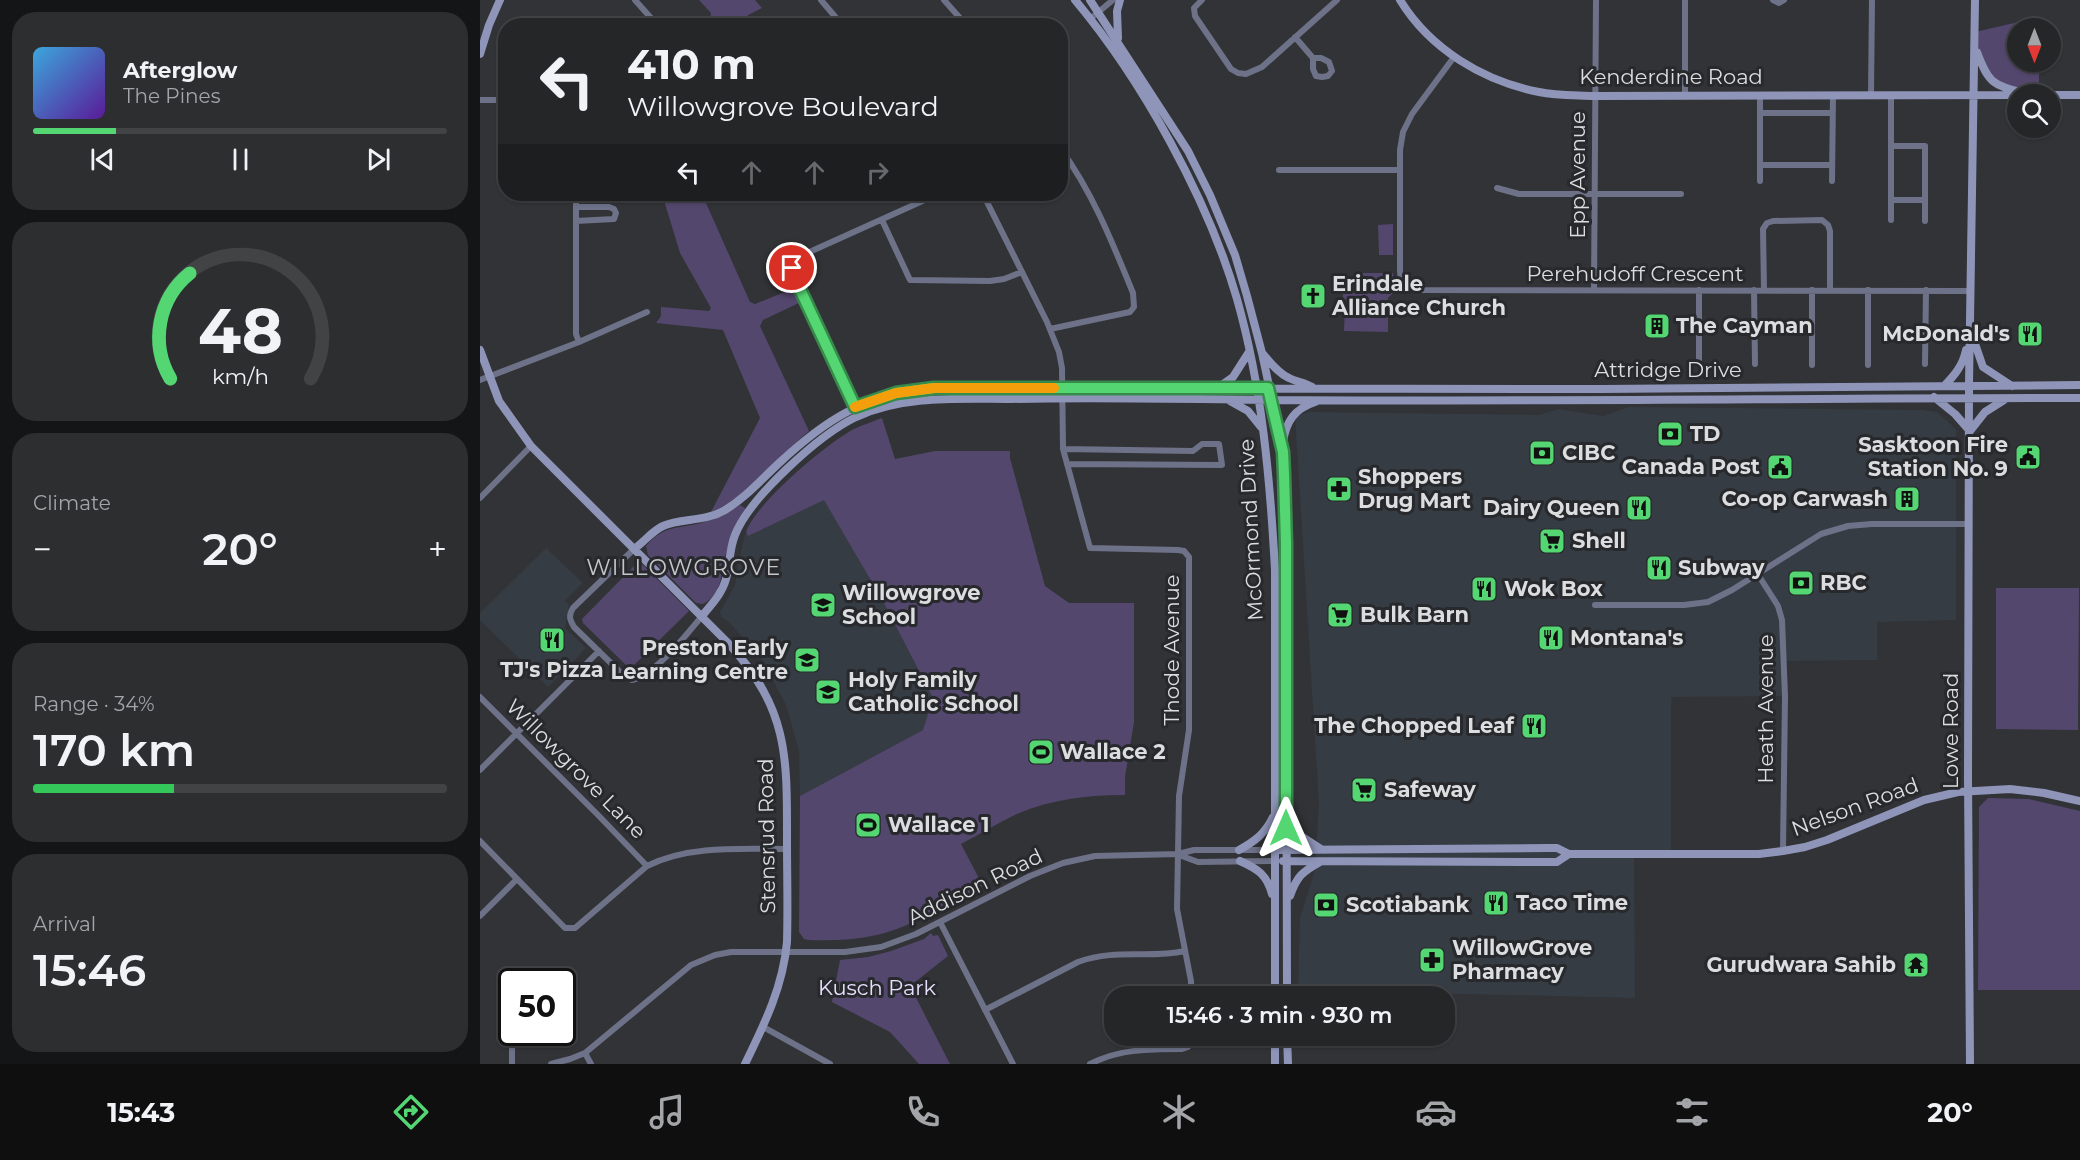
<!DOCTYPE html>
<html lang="en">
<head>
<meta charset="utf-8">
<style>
	:root { --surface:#252628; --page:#2d2e30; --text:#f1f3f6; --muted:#a3a5a8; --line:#424345; --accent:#54d672 }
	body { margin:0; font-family:Montserrat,sans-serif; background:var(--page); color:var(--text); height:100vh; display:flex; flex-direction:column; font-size:22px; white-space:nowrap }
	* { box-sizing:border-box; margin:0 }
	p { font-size:20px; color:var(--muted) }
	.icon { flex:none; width:33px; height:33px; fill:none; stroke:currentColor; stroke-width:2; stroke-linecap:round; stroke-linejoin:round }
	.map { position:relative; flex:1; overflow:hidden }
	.panel { display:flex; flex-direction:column; gap:12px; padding:12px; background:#141516; width:480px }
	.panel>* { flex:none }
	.guide { position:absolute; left:18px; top:18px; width:570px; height:183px; border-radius:24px; box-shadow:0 2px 4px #0004,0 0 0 2px var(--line); background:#252628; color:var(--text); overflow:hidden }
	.needle { width:39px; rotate:180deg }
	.buttons { position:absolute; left:1527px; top:18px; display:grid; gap:12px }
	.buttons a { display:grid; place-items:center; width:54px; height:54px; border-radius:50%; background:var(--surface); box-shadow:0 2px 4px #0004,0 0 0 2px var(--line); font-size:30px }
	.speed { position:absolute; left:18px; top:968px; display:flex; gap:12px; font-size:30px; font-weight:700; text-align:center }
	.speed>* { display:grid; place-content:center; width:78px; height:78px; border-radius:50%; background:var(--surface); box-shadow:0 2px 4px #0004,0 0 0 2px var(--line); line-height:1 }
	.speed .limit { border:3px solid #111; border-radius:9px; background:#fff; color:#111 }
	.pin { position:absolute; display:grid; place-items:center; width:51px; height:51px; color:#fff; margin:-26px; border:3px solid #fff; border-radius:50%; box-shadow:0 2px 6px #0007 }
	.me { position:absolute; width:66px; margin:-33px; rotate:0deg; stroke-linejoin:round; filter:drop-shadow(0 0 4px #0008) }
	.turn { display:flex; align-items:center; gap:21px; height:126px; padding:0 30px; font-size:27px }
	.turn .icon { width:78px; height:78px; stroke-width:2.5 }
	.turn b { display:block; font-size:42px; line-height:51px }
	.lanes { display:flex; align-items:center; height:57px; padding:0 30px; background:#0003; justify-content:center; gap:30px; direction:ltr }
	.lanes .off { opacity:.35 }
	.big { font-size:45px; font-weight:600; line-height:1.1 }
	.panel .card { flex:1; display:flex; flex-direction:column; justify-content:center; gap:9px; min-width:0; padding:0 21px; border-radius:24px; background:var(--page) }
	.panel .dial { align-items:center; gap:0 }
	.dial svg { height:156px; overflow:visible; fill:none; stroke:var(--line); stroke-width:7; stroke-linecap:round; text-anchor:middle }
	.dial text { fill:var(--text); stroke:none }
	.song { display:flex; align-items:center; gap:18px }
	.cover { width:72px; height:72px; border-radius:9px; background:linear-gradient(135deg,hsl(200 70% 55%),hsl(270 70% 35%)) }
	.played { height:6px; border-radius:3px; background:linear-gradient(90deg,var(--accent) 20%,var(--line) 20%) }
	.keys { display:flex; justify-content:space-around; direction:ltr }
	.heat { display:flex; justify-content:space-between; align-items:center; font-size:33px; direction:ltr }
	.charge { height:9px; border-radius:4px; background:linear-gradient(90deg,#34c759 34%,var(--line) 0) }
	.trip { position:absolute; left:624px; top:986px; width:351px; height:60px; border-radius:24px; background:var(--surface); box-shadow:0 2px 4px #0004,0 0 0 2px var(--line); font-weight:600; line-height:60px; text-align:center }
	.menu { display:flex; height:96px; justify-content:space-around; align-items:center; background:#0f0f10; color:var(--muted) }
	.menu .icon { width:42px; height:42px }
	.menu .on { color:var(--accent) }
	.menu b { font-size:27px; color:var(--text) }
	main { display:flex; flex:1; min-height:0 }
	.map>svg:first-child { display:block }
	.built { fill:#363c44 }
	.green { fill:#54476d }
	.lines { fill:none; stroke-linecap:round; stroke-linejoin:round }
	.street { stroke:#6e7289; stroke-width:6 }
	.secondary { stroke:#8f95b9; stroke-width:8 }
	.route-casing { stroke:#378b4a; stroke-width:15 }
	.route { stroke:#54d672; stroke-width:10 }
	.slow { stroke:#f59e0b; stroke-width:10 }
	.labels { text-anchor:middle; stroke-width:6; stroke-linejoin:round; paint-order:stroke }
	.street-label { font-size:21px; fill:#dcdddf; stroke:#27292c }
	.poi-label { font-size:21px; font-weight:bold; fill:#dcdddf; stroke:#27292c; text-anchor:start }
	.park-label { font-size:21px; fill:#e8dfff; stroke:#27292c }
	.neighbourhood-label { font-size:22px; letter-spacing:1.5px; fill:#c4c7ca; stroke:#27292c }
</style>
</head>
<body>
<main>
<section class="panel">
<div class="card">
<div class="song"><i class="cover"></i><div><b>Afterglow</b><p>The Pines</p></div></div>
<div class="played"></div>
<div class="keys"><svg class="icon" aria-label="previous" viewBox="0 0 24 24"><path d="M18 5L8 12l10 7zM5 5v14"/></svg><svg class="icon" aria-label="pause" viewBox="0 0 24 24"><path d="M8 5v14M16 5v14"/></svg><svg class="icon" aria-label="next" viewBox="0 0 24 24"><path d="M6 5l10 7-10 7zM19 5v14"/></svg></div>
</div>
<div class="card dial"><svg viewBox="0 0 100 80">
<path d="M14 69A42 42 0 1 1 86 69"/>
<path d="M14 69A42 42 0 0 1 24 15" stroke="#54d672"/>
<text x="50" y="56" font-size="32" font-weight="700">48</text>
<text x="50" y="72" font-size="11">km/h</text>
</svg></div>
<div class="card"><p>Climate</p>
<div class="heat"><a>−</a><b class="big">20°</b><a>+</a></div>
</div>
<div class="card"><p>Range · 34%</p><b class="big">170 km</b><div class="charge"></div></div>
<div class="card"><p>Arrival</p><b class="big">15:46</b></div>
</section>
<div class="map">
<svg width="1600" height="1064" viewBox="0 0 1600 1064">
	<rect width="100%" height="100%" fill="#313336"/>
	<path class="built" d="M1149,407L1443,410L1457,412L1476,429V620L1397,622V660L1304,661L1305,696L1191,697V855H1154L1155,998L818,990L820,918L835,870L839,804L815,416L830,412L1059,415L1078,409L1123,416Z
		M344,499L405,605L453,698L443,730L320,796L319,751L306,705L282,660L250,623L242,618L240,612L255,585L262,546L266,532L268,536Z
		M66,548L103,583L85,601L89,605L85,628L106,648L68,687L0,620V613Z"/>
	<path class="green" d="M219,0H275L282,8L268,15L266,21L269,25H223L230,19L231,13Z
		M1547,20V28H1538V62H1559V94H1547L1519,87L1495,47V32Z
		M182,194H222L270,302L275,304L312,289L319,303L283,320L280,326L329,431C297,458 270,496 231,512L280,418L243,330L176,323L181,316V307L229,311L231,308L200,253Z
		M913,224V255H899L898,225Z
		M881,273H913L915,291L908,298V332L864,331L865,307H867V300L863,299V289H857V284L867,283Z
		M402,418L415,459L455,451H530V458L565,586L589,603H654V722L645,777V795C609,795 573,799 539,813C519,822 500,834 481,844L503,886C469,904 434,926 397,935C374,940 351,941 328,940L324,939L319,932L320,796L443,730L453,698L405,605L393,587V584L344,500L268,536L266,532C276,503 345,445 372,430C382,425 392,422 402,418Z
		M260,505L265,508V510C259,523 252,536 247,550C240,570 245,592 223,604L216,603L168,555L166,546C184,525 197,529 221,523C236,519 248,513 260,505Z
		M159,561L209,611L150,669L103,623L102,619Z
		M1516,588H1599L1598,730L1516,729Z
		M1508,798L1549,799L1600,811V990H1498L1499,807Z
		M451,933L453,936L458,935L468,956L430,986L470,1064H439L410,1032L352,1002L360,960L388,957L411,951L444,939Z"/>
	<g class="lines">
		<path class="street" d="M155,0L178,26
			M341,0L363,26
			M464,0L487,26
			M722,0L714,8L715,16L751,69L758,73L766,74L782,67L857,0
			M1205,0V95
			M1293,0L1299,3L1304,0
			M610,19L633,0
			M815,37L833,58V69L836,76L842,77L848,76L852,71L849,62L841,58H833
			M974,57L932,114L923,132L920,150V270L921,283L925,288L939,290L1490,291
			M1280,95V181
			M1391,95L1392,0
			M1411,95V220
			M0,100H26
			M1280,113H1352
			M1411,146H1445V221
			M1280,165H1352
			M799,170H919
			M1352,181L1353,95
			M1017,188L1039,194H1201
			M503,194L567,322L579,352L582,368L583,449L610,548L698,550L704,551L709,557V730L699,796L697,909L711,981V996
			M1411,200H1445
			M96,207H129L134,209L136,213L134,219L96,221
			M402,220L430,280L510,281L524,279L542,272
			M1114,290L1116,0
			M1219,290V364
			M1274,290L1275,364
			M1284,290L1283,229L1287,223L1293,221L1342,220L1348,225L1350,231V290
			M1332,290V365
			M1388,290V365
			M570,329L650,312L654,307L653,293C633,244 612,191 580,148
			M99,342L167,312
			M1445,364L1446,290
			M0,380L99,342L96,334V194
			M377,410L312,272C311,261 316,258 325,254L458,194
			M583,449L713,451L722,444H739L742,465L587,464
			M0,498L51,446
			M154,549L93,608C88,616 90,620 94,627L140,672L152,680C174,676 207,634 222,616
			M1277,573L1298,606L1302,620L1305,696L1303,851
			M1115,605H1204L1228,602L1252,590L1341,534L1368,526L1392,524H1489
			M0,697L119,816L167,866
			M0,770L119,651
			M0,841L85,928H95L167,866C208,845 261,849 307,849
			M699,855L718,862L795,861
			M0,916L37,879
			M460,922L533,1064
			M505,1010L598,962C637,948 668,959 705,951
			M31,1024L32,1027
			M283,1027L350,1064
			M32,1032V1064
			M105,1053L111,1064
			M71,1064L90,1059L105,1053L211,965L235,955L251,952H365L401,947L436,934L550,876L583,863L615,856L698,854L714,850H795
			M610,1064C639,1049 669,1049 702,1049L708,1047L711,1035"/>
		<path class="secondary" d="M595,0C662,80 728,199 757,299C782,387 790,478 795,570V996
			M610,0L708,151L730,195L755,255L767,296L782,353L803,452L806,543L807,996
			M920,0C950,49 1003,81 1059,92C1077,96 1097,95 1115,96L1538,95
			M638,38L637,11L640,0
			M1497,52C1509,85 1514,85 1547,94
			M0,54L9,25L20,0
			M1570,95H1600
			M1493,338L1503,367L1532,386
			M0,350L19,401L51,446L250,645C309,711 307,757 307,841C307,875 308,909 307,942C303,987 284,1025 265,1064
			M782,353C790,362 798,373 809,378C817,382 824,382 832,387
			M1464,386C1475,375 1483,365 1486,350
			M739,387L753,377L769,352
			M1454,397L1475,414L1490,431
			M750,401L768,411L781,427
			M1490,431L1505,412L1524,400
			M803,442C806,422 814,409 835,402
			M154,549C164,542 172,531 183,526C202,518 225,522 245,510C265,498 280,481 297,465C347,418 384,395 454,388L1121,389L1600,385
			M222,616C231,605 242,594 246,579C250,565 249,550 255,535C270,497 339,435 376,417C424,395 479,399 531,399C618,397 705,399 793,400C1062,402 1331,398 1600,398
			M808,817L818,834L841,849
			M759,850C775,841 785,834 793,817
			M795,850L1069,848H1077L1089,854H1279L1303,851L1325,847L1347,840L1444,800L1478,792L1530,789L1564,793L1600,801
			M760,861C778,869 787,875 792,894
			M803,861L1077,862L1089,854
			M810,896C817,876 822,872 840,862
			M795,1035V1064
			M807,1035L808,1064
			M1490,1064L1488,778L1489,385L1495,0"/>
	</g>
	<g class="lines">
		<g class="route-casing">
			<path id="route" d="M312,268V272L375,407L416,393L454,388H788L803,452L804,474L806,543V828"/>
		</g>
		<use href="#route" class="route"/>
		<path class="slow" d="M375,407L416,393L454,388H574"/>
	</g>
	<defs>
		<g id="church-square" transform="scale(1.35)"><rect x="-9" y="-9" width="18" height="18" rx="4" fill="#54d672" stroke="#27292c"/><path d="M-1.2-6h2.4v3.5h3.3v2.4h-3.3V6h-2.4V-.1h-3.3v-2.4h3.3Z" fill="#111"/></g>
		<g id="building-square" transform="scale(1.35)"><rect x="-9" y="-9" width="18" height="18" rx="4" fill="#54d672" stroke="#27292c"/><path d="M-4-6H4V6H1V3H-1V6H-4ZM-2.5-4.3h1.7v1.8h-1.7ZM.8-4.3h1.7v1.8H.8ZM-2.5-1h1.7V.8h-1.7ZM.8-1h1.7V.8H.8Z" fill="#111"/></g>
		<g id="restaurant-square" transform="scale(1.35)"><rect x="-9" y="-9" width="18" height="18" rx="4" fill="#54d672" stroke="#27292c"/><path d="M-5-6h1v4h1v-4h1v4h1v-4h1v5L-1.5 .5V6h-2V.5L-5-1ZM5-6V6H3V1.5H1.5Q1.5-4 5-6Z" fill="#111"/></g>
		<g id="bank-square" transform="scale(1.35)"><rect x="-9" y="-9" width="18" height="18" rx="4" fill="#54d672" stroke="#27292c"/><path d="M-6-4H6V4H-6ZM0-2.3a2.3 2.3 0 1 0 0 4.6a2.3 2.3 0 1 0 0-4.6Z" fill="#111"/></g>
		<g id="civic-square" transform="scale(1.35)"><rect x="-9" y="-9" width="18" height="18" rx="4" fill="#54d672" stroke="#27292c"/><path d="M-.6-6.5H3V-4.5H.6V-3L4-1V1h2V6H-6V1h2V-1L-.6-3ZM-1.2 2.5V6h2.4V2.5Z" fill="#111"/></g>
		<g id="pharmacy-square" transform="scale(1.35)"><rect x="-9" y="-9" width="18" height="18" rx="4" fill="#54d672" stroke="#27292c"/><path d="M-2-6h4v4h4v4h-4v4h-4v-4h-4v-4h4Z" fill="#111"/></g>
		<g id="supermarket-square" transform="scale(1.35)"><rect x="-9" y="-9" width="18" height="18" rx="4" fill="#54d672" stroke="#27292c"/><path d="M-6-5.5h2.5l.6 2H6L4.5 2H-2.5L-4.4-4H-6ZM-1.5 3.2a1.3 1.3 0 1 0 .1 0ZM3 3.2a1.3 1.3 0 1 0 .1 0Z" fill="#111"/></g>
		<g id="school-square" transform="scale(1.35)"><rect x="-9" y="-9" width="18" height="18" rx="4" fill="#54d672" stroke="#27292c"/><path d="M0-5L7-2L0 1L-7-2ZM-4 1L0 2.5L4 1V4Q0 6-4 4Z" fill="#111"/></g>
		<g id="stadium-square" transform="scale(1.35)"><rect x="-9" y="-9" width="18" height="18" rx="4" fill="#54d672" stroke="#27292c"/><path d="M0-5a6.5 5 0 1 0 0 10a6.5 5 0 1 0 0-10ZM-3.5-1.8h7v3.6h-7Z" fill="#111"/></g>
		<g id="temple-square" transform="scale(1.35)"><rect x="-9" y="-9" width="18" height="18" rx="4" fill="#54d672" stroke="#27292c"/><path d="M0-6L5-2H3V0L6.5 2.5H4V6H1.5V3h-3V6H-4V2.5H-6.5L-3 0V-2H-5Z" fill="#111"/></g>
	</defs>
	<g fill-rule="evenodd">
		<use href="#church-square" x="833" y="296"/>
		<use href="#building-square" x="1177" y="326"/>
		<use href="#restaurant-square" x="1550" y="334"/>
		<use href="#bank-square" x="1190" y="434"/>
		<use href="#bank-square" x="1062" y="453"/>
		<use href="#civic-square" x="1548" y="457"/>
		<use href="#civic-square" x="1300" y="467"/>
		<use href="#pharmacy-square" x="859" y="489"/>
		<use href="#building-square" x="1427" y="499"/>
		<use href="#restaurant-square" x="1159" y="508"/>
		<use href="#supermarket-square" x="1072" y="541"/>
		<use href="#restaurant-square" x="1179" y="568"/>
		<use href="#bank-square" x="1321" y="583"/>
		<use href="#restaurant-square" x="1004" y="589"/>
		<use href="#school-square" x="343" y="605"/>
		<use href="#supermarket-square" x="860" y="615"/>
		<use href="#restaurant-square" x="1071" y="638"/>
		<use href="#restaurant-square" x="72" y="640"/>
		<use href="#school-square" x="327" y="660"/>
		<use href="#school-square" x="348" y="692"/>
		<use href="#restaurant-square" x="1054" y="726"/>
		<use href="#stadium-square" x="561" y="752"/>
		<use href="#supermarket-square" x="884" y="790"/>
		<use href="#stadium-square" x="388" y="825"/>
		<use href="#restaurant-square" x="1016" y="903"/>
		<use href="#bank-square" x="846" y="905"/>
		<use href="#pharmacy-square" x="952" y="960"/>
		<use href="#temple-square" x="1436" y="965"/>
	</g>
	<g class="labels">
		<g class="street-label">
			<text x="1191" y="84">Kenderdine Road</text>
			<text transform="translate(1098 175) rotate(-90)" y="7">Epp Avenue</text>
			<text x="1155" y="281">Perehudoff Crescent</text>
			<text x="1188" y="377">Attridge Drive</text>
			<text transform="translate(771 530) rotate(-93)" y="7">McOrmond Drive</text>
			<text transform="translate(692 650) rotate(-90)" y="7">Thode Avenue</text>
			<text transform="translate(1286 709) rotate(-90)" y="7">Heath Avenue</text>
			<text transform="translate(1471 731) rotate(-90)" y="7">Lowe Road</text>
			<text transform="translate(96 769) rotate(45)" y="7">Willowgrove Lane</text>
			<text transform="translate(1375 807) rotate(-20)" y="7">Nelson Road</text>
			<text transform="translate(287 836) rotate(-91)" y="7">Stensrud Road</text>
			<text transform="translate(495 887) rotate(-26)" y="7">Addison Road</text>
		</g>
		<g class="poi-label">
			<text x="852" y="291">Erindale<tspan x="852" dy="24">Alliance Church</tspan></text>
			<text x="1196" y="333">The Cayman</text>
			<text x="1530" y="341" text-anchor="end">McDonald's</text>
			<text x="1210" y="441">TD</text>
			<text x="1528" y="452" text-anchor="end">Sasktoon Fire<tspan x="1528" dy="24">Station No. 9</tspan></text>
			<text x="1082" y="460">CIBC</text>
			<text x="1280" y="474" text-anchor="end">Canada Post</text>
			<text x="878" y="484">Shoppers<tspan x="878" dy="24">Drug Mart</tspan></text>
			<text x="1408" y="506" text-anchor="end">Co-op Carwash</text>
			<text x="1140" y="515" text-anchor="end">Dairy Queen</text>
			<text x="1092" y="548">Shell</text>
			<text x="1198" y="575">Subway</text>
			<text x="1340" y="590">RBC</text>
			<text x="1024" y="596">Wok Box</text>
			<text x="362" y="600">Willowgrove<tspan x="362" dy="24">School</tspan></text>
			<text x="880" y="622">Bulk Barn</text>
			<text x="1090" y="645">Montana's</text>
			<text x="308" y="655" text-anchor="end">Preston Early<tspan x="308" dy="24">Learning Centre</tspan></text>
			<text x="72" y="677" text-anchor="middle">TJ's Pizza</text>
			<text x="368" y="687">Holy Family<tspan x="368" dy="24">Catholic School</tspan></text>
			<text x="1034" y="733" text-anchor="end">The Chopped Leaf</text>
			<text x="580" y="759">Wallace 2</text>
			<text x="904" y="797">Safeway</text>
			<text x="408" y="832">Wallace 1</text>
			<text x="1036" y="910">Taco Time</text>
			<text x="866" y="912">Scotiabank</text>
			<text x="972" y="955">WillowGrove<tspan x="972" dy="24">Pharmacy</tspan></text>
			<text x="1416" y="972" text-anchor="end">Gurudwara Sahib</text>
		</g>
		<g class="park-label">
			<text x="397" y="995">Kusch Park</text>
		</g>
		<g class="neighbourhood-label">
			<text x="204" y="575">WILLOWGROVE</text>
		</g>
	</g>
</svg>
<div class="buttons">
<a><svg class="needle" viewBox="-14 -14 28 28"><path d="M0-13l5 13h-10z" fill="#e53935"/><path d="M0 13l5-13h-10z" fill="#a3a5a8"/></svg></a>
<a><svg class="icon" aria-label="search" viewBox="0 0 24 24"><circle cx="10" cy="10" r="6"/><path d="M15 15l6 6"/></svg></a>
</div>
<div class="speed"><div class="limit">50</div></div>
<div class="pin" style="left:312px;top:268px;background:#d93025"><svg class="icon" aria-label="arrive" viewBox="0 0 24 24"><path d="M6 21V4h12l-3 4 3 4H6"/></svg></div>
<svg class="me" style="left:806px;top:828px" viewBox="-20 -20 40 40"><path d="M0-17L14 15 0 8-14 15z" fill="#54d672" stroke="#fff" stroke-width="4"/></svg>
<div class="trip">15:46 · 3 min · 930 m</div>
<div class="guide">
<div class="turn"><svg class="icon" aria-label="left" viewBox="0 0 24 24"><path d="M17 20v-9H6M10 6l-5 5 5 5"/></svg><div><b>410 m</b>Willowgrove Boulevard</div></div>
<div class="lanes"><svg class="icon" aria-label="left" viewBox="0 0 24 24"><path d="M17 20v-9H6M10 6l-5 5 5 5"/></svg><svg class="icon off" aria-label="ahead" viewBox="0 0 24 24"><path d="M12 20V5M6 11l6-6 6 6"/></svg><svg class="icon off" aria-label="ahead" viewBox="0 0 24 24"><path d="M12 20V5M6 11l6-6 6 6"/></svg><svg class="icon off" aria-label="right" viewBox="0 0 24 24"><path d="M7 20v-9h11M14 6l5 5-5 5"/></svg></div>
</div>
</div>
</main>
<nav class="menu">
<b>15:43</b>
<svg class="icon on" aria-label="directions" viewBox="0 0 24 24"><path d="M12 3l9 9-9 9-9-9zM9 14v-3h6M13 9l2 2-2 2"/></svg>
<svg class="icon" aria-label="music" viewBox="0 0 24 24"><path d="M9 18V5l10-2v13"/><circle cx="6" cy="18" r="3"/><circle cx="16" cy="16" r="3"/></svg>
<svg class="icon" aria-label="phone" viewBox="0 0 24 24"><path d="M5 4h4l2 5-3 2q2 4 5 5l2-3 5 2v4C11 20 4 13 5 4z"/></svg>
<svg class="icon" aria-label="climate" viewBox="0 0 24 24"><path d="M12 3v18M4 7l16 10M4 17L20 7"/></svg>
<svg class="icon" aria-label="car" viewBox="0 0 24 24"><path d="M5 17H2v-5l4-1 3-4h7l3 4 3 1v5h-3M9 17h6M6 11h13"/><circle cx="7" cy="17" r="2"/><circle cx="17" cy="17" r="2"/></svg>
<svg class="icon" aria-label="filters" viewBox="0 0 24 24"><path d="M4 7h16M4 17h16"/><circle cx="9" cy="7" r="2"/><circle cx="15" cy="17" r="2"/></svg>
<b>20°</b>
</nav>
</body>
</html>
